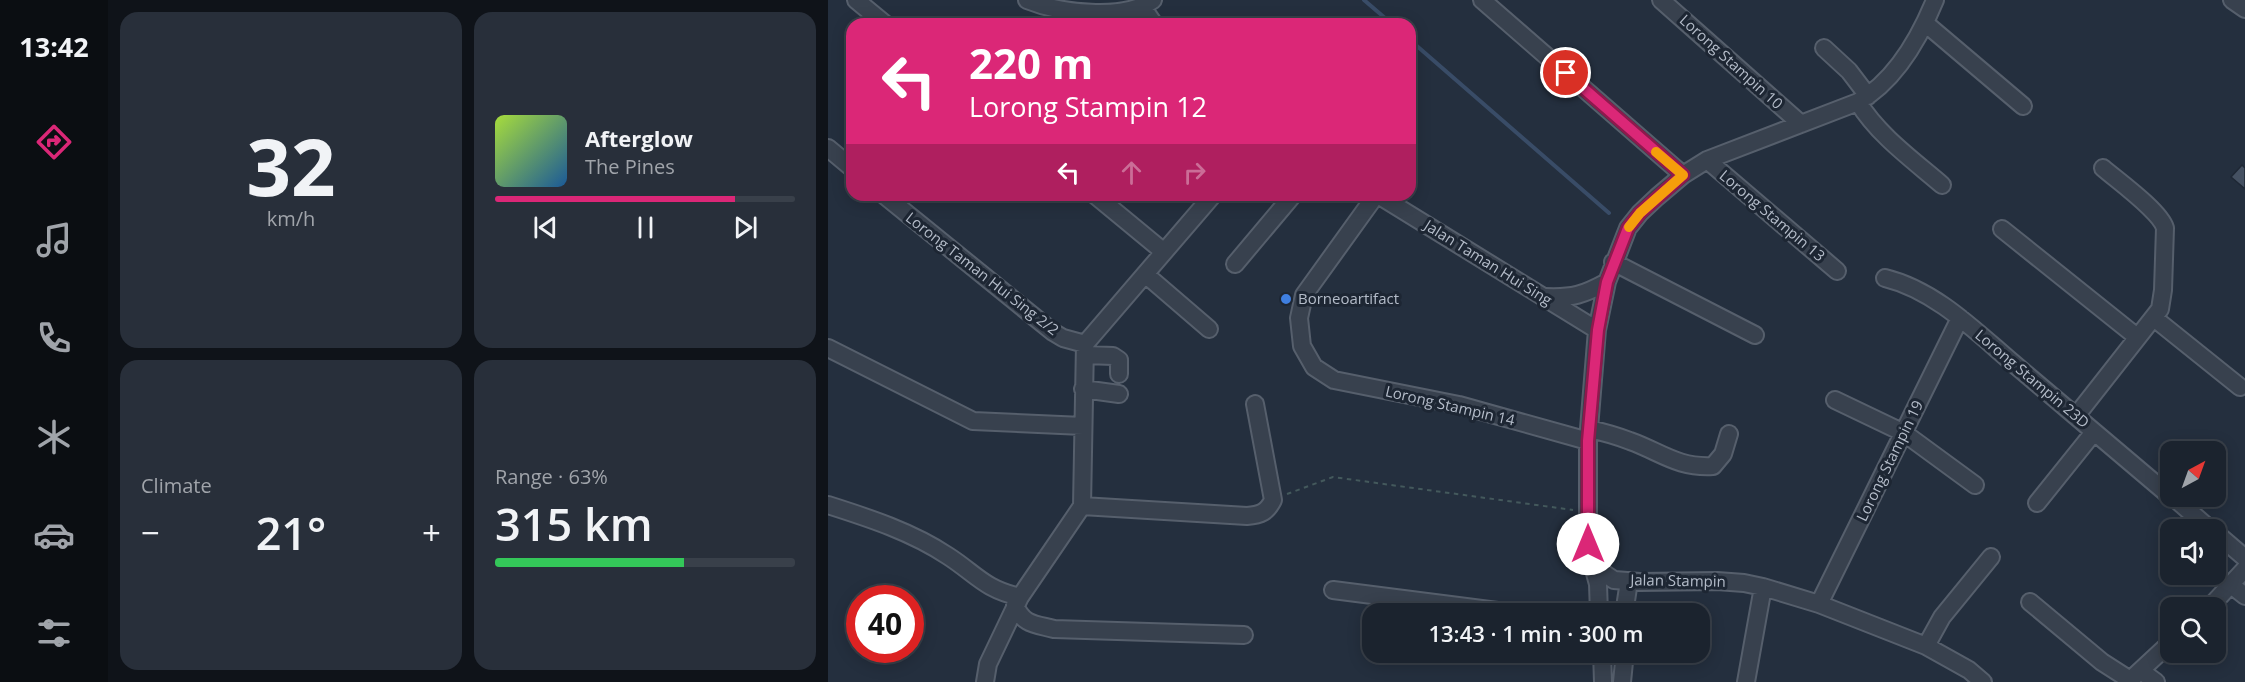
<!DOCTYPE html>
<html lang="en">
<head>
<meta charset="utf-8">
<style>
	:root { --surface:#1b232e; --page:#282f3a; --text:#f1f3f6; --muted:#a0a4aa; --line:#39404a; --accent:#db2777 }
	body { margin:0; font-family:"Open Sans",sans-serif; background:var(--page); color:var(--text); height:100vh; display:flex; flex-direction:column; font-size:22px; white-space:nowrap }
	* { box-sizing:border-box; margin:0 }
	p { font-size:20px; color:var(--muted) }
	.icon { flex:none; width:33px; height:33px; fill:none; stroke:currentColor; stroke-width:2; stroke-linecap:round; stroke-linejoin:round }
	.map { position:relative; flex:1; overflow:hidden }
	.drawer { display:flex; flex-direction:column; gap:12px; padding:12px; background:#0f1319; width:720px }
	.drawer>* { flex:none }
	.hud { position:absolute; left:18px; top:18px; width:570px; height:183px; border-radius:18px; box-shadow:0 3px 15px #0003,0 0 0 2px var(--line); background:#db2777; color:#fff; overflow:hidden }
	.needle { width:39px; rotate:41deg }
	.controls { position:absolute; left:1332px; top:441px; display:grid; gap:12px }
	.controls a { display:grid; place-items:center; width:66px; height:66px; border-radius:12px; background:var(--surface); box-shadow:0 3px 15px #0003,0 0 0 2px var(--line); font-size:30px }
	.speed { position:absolute; left:18px; top:585px; display:flex; gap:12px; font-size:30px; font-weight:700; text-align:center }
	.speed>* { display:grid; place-content:center; width:78px; height:78px; border-radius:50%; background:var(--surface); box-shadow:0 3px 15px #0003,0 0 0 2px var(--line); line-height:1 }
	.speed .limit { border:9px solid #d22; background:#fff; color:#111 }
	.pin { position:absolute; display:grid; place-items:center; width:51px; height:51px; color:#fff; margin:-26px; border:3px solid #fff; border-radius:50%; box-shadow:0 2px 6px #0007 }
	.me { position:absolute; width:66px; margin:-33px; rotate:0deg; stroke-linejoin:round; filter:drop-shadow(0 0 4px #0008) }
	.turn { display:flex; align-items:center; gap:21px; height:126px; padding:0 24px; font-size:27px }
	.turn .icon { width:78px; height:78px; stroke-width:2.5 }
	.turn b { display:block; font-size:42px; line-height:51px }
	.lanes { display:flex; align-items:center; height:57px; padding:0 24px; background:#0003; justify-content:center; gap:30px; direction:ltr }
	.lanes .off { opacity:.35 }
	.big { font-size:45px; font-weight:600; line-height:1.1 }
	.drawer .card { flex:1; display:flex; flex-direction:column; justify-content:center; gap:9px; min-width:0; padding:0 21px; border-radius:18px; background:var(--page) }
	.drawer .dial { align-items:center; gap:0 }
	.dial b { font-size:78px; line-height:1 }
	.song { display:flex; align-items:center; gap:18px }
	.cover { width:72px; height:72px; border-radius:9px; background:linear-gradient(135deg,hsl(80 70% 55%),hsl(210 70% 35%)) }
	.played { height:6px; border-radius:3px; background:linear-gradient(90deg,var(--accent) 80%,var(--line) 80%) }
	.keys { display:flex; justify-content:space-around; direction:ltr }
	.heat { display:flex; justify-content:space-between; align-items:center; font-size:33px; direction:ltr }
	.charge { height:9px; border-radius:4px; background:linear-gradient(90deg,#34c759 63%,var(--line) 0) }
	.drawer .tiles { flex:1; display:grid; gap:12px; grid-template-columns:repeat(2,1fr) }
	.trip { position:absolute; left:534px; top:603px; width:348px; height:60px; border-radius:18px; background:var(--surface); box-shadow:0 3px 15px #0003,0 0 0 2px var(--line); font-weight:600; line-height:60px; text-align:center }
	main { display:flex; flex:1; min-height:0 }
	.tab-bar { display:flex; flex-direction:column; width:108px; justify-content:space-around; align-items:center; background:#0b0e12; color:var(--muted) }
	.tab-bar .icon { width:42px; height:42px }
	.tab-bar .current { color:var(--accent) }
	.tab-bar b { font-size:27px; color:var(--text) }
	.map>svg:first-child { display:block }
	.lines { fill:none; stroke-linecap:round; stroke-linejoin:round }
	.stream { stroke:#394c67; stroke-width:4 }
	.building { fill:#455162; stroke:#1f2835; stroke-width:1.5 }
	.minor-casing { stroke:#565f6c; stroke-width:20 }
	.path { stroke:#44595c; stroke-width:2; stroke-dasharray:4.5 4.5; stroke-linecap:butt }
	.minor { stroke:#38414e; stroke-width:16 }
	.route-casing { stroke:#8e194d; stroke-width:15 }
	.route { stroke:#db2777; stroke-width:10 }
	.slow { stroke:#f59e0b; stroke-width:10 }
	.shop-dot { fill:#3f7fe0; stroke:#1d2633; stroke-width:2 }
	.labels { text-anchor:middle; stroke-width:6; stroke-linejoin:round; paint-order:stroke }
	.street-label { font-size:15px; fill:#b4bcc9; stroke:#1d2633 }
	.poi-label { font-size:15px; fill:#b4bcc9; stroke:#1d2633; text-anchor:start }
</style>
</head>
<body>
<main>
<nav class="tab-bar">
<b>13:42</b>
<svg class="icon current" aria-label="directions" viewBox="0 0 24 24"><path d="M12 3l9 9-9 9-9-9zM9 14v-3h6M13 9l2 2-2 2"/></svg>
<svg class="icon" aria-label="music" viewBox="0 0 24 24"><path d="M9 18V5l10-2v13"/><circle cx="6" cy="18" r="3"/><circle cx="16" cy="16" r="3"/></svg>
<svg class="icon" aria-label="phone" viewBox="0 0 24 24"><path d="M5 4h4l2 5-3 2q2 4 5 5l2-3 5 2v4C11 20 4 13 5 4z"/></svg>
<svg class="icon" aria-label="climate" viewBox="0 0 24 24"><path d="M12 3v18M4 7l16 10M4 17L20 7"/></svg>
<svg class="icon" aria-label="car" viewBox="0 0 24 24"><path d="M5 17H2v-5l4-1 3-4h7l3 4 3 1v5h-3M9 17h6M6 11h13"/><circle cx="7" cy="17" r="2"/><circle cx="17" cy="17" r="2"/></svg>
<svg class="icon" aria-label="filters" viewBox="0 0 24 24"><path d="M4 7h16M4 17h16"/><circle cx="9" cy="7" r="2"/><circle cx="15" cy="17" r="2"/></svg>
</nav>
<section class="drawer">
<div class="tiles">
<div class="card dial"><b>32</b><p>km/h</p></div>
<div class="card">
<div class="song"><i class="cover"></i><div><b>Afterglow</b><p>The Pines</p></div></div>
<div class="played"></div>
<div class="keys"><svg class="icon" aria-label="previous" viewBox="0 0 24 24"><path d="M18 5L8 12l10 7zM5 5v14"/></svg><svg class="icon" aria-label="pause" viewBox="0 0 24 24"><path d="M8 5v14M16 5v14"/></svg><svg class="icon" aria-label="next" viewBox="0 0 24 24"><path d="M6 5l10 7-10 7zM19 5v14"/></svg></div>
</div>
<div class="card"><p>Climate</p>
<div class="heat"><a>−</a><b class="big">21°</b><a>+</a></div>
</div>
<div class="card"><p>Range · 63%</p><b class="big">315 km</b><div class="charge"></div></div>
</div>
</section>
<div class="map">
<svg width="1417" height="682" viewBox="0 0 1417 682">
	<rect width="100%" height="100%" fill="#242f3e"/>
	<g class="lines">
		<path class="stream" d="M536,0L564,24
			M582,40L781,213"/>
	</g>
	<path class="building" d="M1414,165L1417,168V189L1403,177Z"/>
	<g class="lines">
		<g class="minor-casing">
			<path id="minor" d="M28,0L57,24
				M199,0C231,13 296,21 325,0
				M654,0L855,175
				M833,0L973,124
				M1107,0C1091,39 1067,81 1030,102L879,160L855,175L829,197L812,213L800,228L779,282L769,330L760,441V544L765,566L786,580L812,582L889,581L916,583L935,587L991,604L1098,646L1141,670L1155,682
				M1404,0L1417,9
				M315,8L326,24
				M1097,23L1195,106
				M996,48L1021,71L1040,96
				M1030,102C1050,135 1085,160 1114,185
				M0,148L24,168
				M879,160L1009,271
				M56,195L225,332L235,338L257,344
				M267,195L336,252
				M548,195L476,295L471,318L474,346L486,367L506,380L631,405L760,441
				M550,195L769,330
				M1174,229L1309,337
				M785,262L927,335
				M407,264L465,195
				M317,274L381,329
				M1057,278C1110,291 1151,335 1192,369C1242,411 1292,454 1342,496
				M718,297C745,298 755,295 779,282
				M1326,318L1412,387
				M0,348L145,421L255,426
				M258,355L285,356L291,360V374
				M255,389L291,394
				M1007,400L1076,433L1147,485
				M1248,416L1332,309L1335,290L1337,228C1332,211 1290,181 1275,168
				M761,429C775,432 789,436 802,441C833,452 849,468 885,466L895,454L901,434
				M1344,496L1383,530
				M1209,503L1266,432
				M0,505C41,518 84,532 120,556C148,574 156,589 192,597
				M254,506L419,516C433,515 439,512 445,500L427,404
				M1388,533L1417,558
				M765,566L770,584L771,614
				M1403,585L1417,596
				M505,590L693,614
				M1202,602L1274,662L1302,680
				M991,604L1132,318
				M187,605C195,625 207,624 226,629L416,635
				M1381,608L1417,569
				M796,614L801,581
				M1098,646L1114,617L1163,557
				M774,652L775,682
				M1313,671L1328,682
				M157,682L160,664L192,597L254,506L257,344L385,195
				M794,682L797,652
				M918,682L935,587
				M1300,682L1342,643"/>
		</g>
		<path class="path" d="M459,494L505,477L745,510"/>
		<use href="#minor" class="minor"/>
	</g>
	<g class="lines">
		<g class="route-casing">
			<path id="route" d="M738,73L855,175L812,213L800,228L779,282L770,330L760,441V544"/>
		</g>
		<use href="#route" class="route"/>
		<path class="slow" d="M801,227L812,213L855,175L828,152"/>
	</g>
	<circle class="shop-dot" cx="458" cy="299" r="6"/>
	<g class="labels">
		<g class="street-label">
			<text transform="translate(903 62) rotate(42)" y="5">Lorong Stampin 10</text>
			<text transform="translate(944 216) rotate(40)" y="5">Lorong Stampin 13</text>
			<text transform="translate(660 263) rotate(32)" y="5">Jalan Taman Hui Sing</text>
			<text transform="translate(154 274) rotate(38)" y="5">Lorong Taman Hui Sing 2/2</text>
			<text transform="translate(1204 379) rotate(40)" y="5">Lorong Stampin 23D</text>
			<text transform="translate(622 406) rotate(13)" y="5">Lorong Stampin 14</text>
			<text transform="translate(1062 461) rotate(-64)" y="5">Lorong Stampin 19</text>
			<text transform="translate(850 581) rotate(1)" y="5">Jalan Stampin</text>
		</g>
		<g class="poi-label">
			<text x="470" y="304">Borneoartifact</text>
		</g>
	</g>
</svg>
<div class="controls">
<a><svg class="needle" viewBox="-14 -14 28 28"><path d="M0-13l5 13h-10z" fill="#e53935"/><path d="M0 13l5-13h-10z" fill="#a0a4aa"/></svg></a>
<a><svg class="icon" aria-label="sound" viewBox="0 0 24 24"><path d="M4 9h4l5-4v14l-5-4H4zM17 9q2 3 0 6"/></svg></a>
<a><svg class="icon" aria-label="search" viewBox="0 0 24 24"><circle cx="10" cy="10" r="6"/><path d="M15 15l6 6"/></svg></a>
</div>
<div class="speed"><div class="limit">40</div></div>
<div class="pin" style="left:738px;top:73px;background:#d93025"><svg class="icon" aria-label="arrive" viewBox="0 0 24 24"><path d="M6 21V4h12l-3 4 3 4H6"/></svg></div>
<svg class="me" style="left:760px;top:544px" viewBox="-20 -20 40 40"><circle r="19" fill="#fff"/><path d="M0-13L10 11 0 6-10 11z" fill="#db2777"/></svg>
<div class="trip">13:43 · 1 min · 300 m</div>
<div class="hud">
<div class="turn"><svg class="icon" aria-label="left" viewBox="0 0 24 24"><path d="M17 20v-9H6M10 6l-5 5 5 5"/></svg><div><b>220 m</b>Lorong Stampin 12</div></div>
<div class="lanes"><svg class="icon" aria-label="left" viewBox="0 0 24 24"><path d="M17 20v-9H6M10 6l-5 5 5 5"/></svg><svg class="icon off" aria-label="ahead" viewBox="0 0 24 24"><path d="M12 20V5M6 11l6-6 6 6"/></svg><svg class="icon off" aria-label="right" viewBox="0 0 24 24"><path d="M7 20v-9h11M14 6l5 5-5 5"/></svg></div>
</div>
</div>
</main>
</body>
</html>
